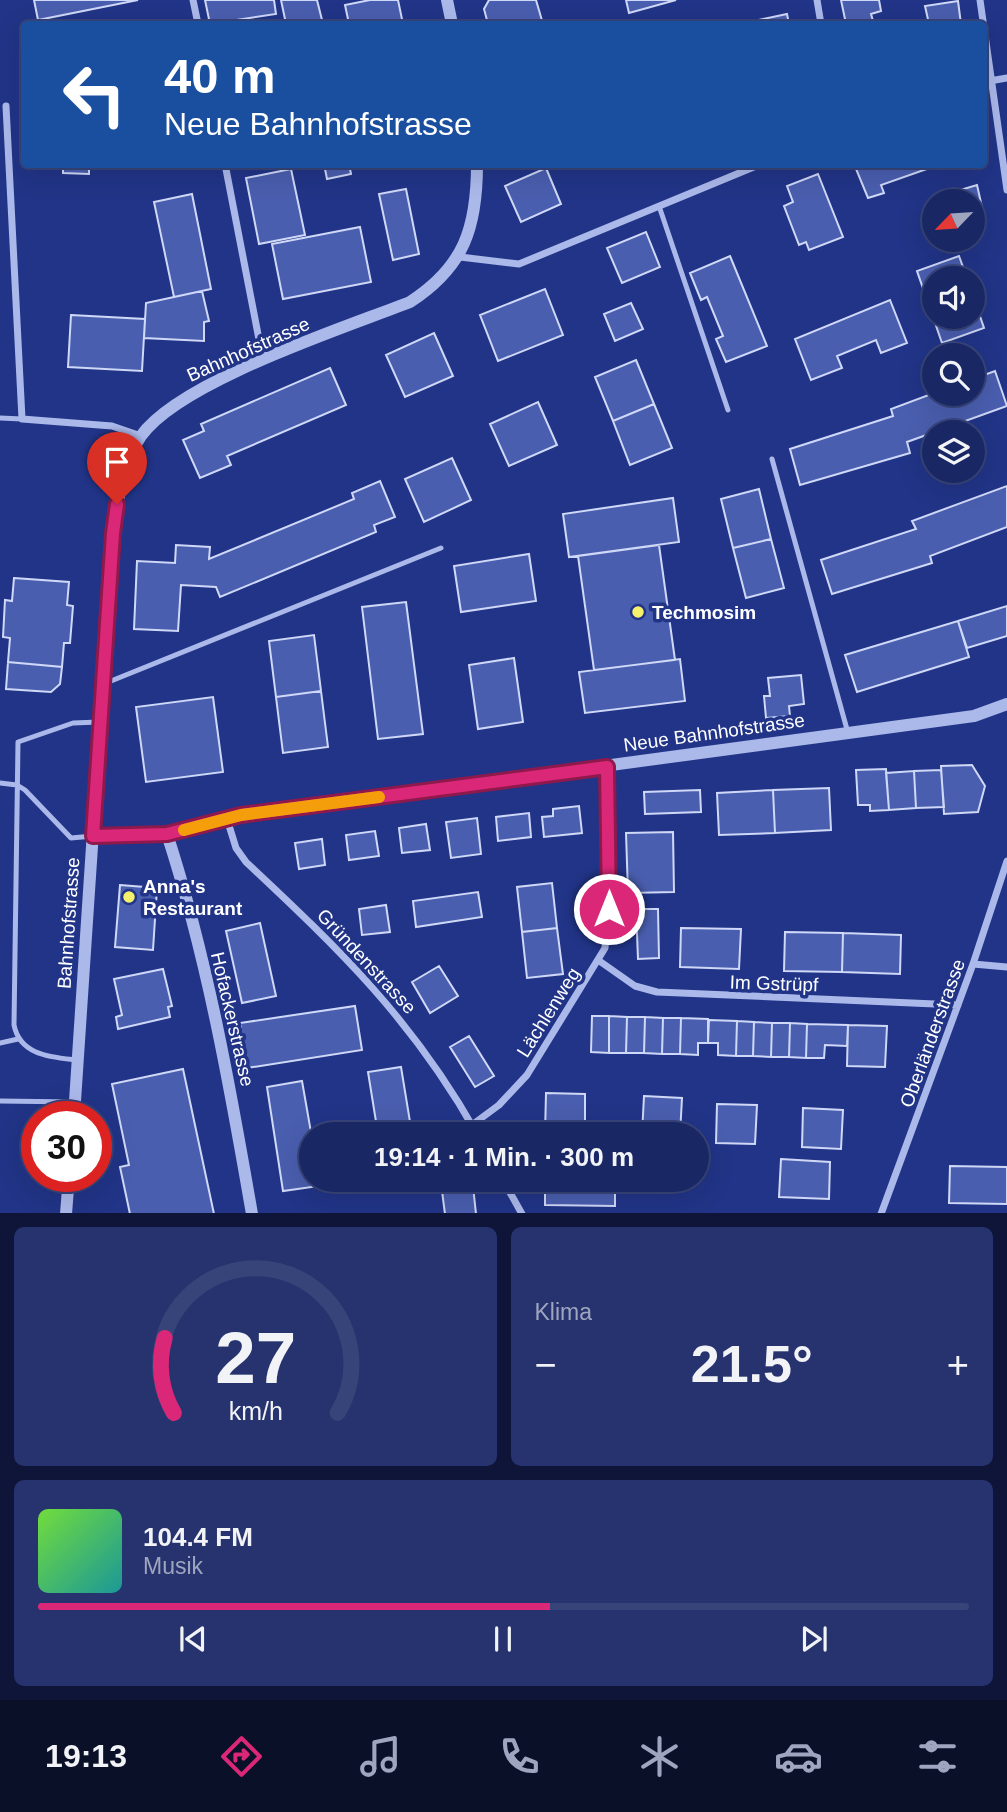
<!DOCTYPE html>
<html lang="de">
<head>
<meta charset="utf-8">
<style>
	:root { --surface:#192765; --page:#26336e; --text:#f1f3f6; --muted:#9fa5bf; --line:#374479; --accent:#db2777 }
	body { margin:0; font-family:Arial,sans-serif; background:var(--page); color:var(--text); height:100vh; display:flex; flex-direction:column; font-size:26px; white-space:nowrap }
	* { box-sizing:border-box; margin:0 }
	p { font-size:23px; color:var(--muted) }
	.icon { flex:none; width:38px; height:38px; fill:none; stroke:currentColor; stroke-width:2; stroke-linecap:round; stroke-linejoin:round }
	.map { position:relative; height:1213px; overflow:hidden }
	.details { display:flex; flex-direction:column; gap:14px; padding:14px; background:#0e1538; flex:1 }
	.details>* { flex:none }
	.hud { position:absolute; left:21px; top:21px; width:966px; height:147px; border-radius:7px; box-shadow:0 7px 28px #0002,0 0 0 2px var(--line); background:#1a4fa0; color:#fff; overflow:hidden }
	.needle { width:46px; rotate:245deg }
	.fabs { position:absolute; left:922px; top:189px; display:grid; gap:14px }
	.fabs a { display:grid; place-items:center; width:63px; height:63px; border-radius:50%; background:var(--surface); box-shadow:0 7px 28px #0002,0 0 0 2px var(--line); font-size:35px }
	.speed { position:absolute; left:21px; top:1101px; display:flex; gap:14px; font-size:35px; font-weight:700; text-align:center }
	.speed>* { display:grid; place-content:center; width:91px; height:91px; border-radius:50%; background:var(--surface); box-shadow:0 7px 28px #0002,0 0 0 2px var(--line); line-height:1 }
	.speed .limit { border:10px solid #d22; background:#fff; color:#111 }
	.pin { position:absolute; display:grid; place-items:center; width:60px; height:60px; color:#fff; margin:-72px -30px; border-radius:50% 50% 50% 0; rotate:-45deg; box-shadow:0 0 7px #0007 }
	.pin .icon { rotate:45deg }
	.me { position:absolute; width:77px; margin:-38px; rotate:0deg; stroke-linejoin:round; filter:drop-shadow(0 0 5px #0008) }
	.turn { display:flex; align-items:center; gap:24px; height:147px; padding:0 28px; font-size:32px }
	.turn .icon { width:91px; height:91px; stroke-width:2.5 }
	.turn b { display:block; font-size:49px; line-height:60px }
	.big { font-size:52px; font-weight:700; line-height:1.1 }
	.details .tile { flex:1; display:flex; flex-direction:column; justify-content:center; gap:10px; min-width:0; padding:0 24px; border-radius:10px; background:var(--page) }
	.details .dial { align-items:center; gap:0 }
	.dial svg { height:182px; overflow:visible; fill:none; stroke:var(--line); stroke-width:7; stroke-linecap:round; text-anchor:middle }
	.dial text { fill:var(--text); stroke:none }
	.song { display:flex; align-items:center; gap:21px }
	.cover { width:84px; height:84px; border-radius:10px; background:linear-gradient(135deg,hsl(100 70% 55%),hsl(180 70% 35%)) }
	.played { height:7px; border-radius:4px; background:linear-gradient(90deg,var(--accent) 55%,var(--line) 55%) }
	.keys { display:flex; justify-content:space-around; direction:ltr }
	.heat { display:flex; justify-content:space-between; align-items:center; font-size:38px; direction:ltr }
	.details .tiles { flex:1; display:grid; gap:14px; grid-template-columns:1fr 1fr }
	.tile:last-child { grid-column:span 2 }
	.trip { position:absolute; left:299px; top:1122px; width:410px; height:70px; border-radius:35px; background:var(--surface); box-shadow:0 7px 28px #0002,0 0 0 2px var(--line); font-weight:700; line-height:70px; text-align:center }
	.dock { display:flex; height:112px; justify-content:space-around; align-items:center; background:#0a1028; color:var(--muted) }
	.dock .icon { width:49px; height:49px }
	.dock .active { color:var(--accent) }
	.dock b { font-size:32px; color:var(--text) }
	.map>svg:first-child { display:block }
	.building { fill:#4a5eaf; stroke:#cfd8f7; stroke-width:2 }
	.lines { fill:none; stroke-linecap:round; stroke-linejoin:round }
	.service { stroke:#abb8ea; stroke-width:5 }
	.minor { stroke:#abb8ea; stroke-width:7 }
	.tertiary { stroke:#abb8ea; stroke-width:12 }
	.route-casing { stroke:#8e194d; stroke-width:18 }
	.route { stroke:#db2777; stroke-width:12 }
	.slow { stroke:#f59e0b; stroke-width:12 }
	.poi-dot { fill:#f6f16c; stroke:#213487; stroke-width:2.5 }
	.labels { text-anchor:middle; stroke-width:7; stroke-linejoin:round; paint-order:stroke }
	.street-label { font-size:19px; fill:#fff; stroke:#213487 }
	.poi-label { font-size:19px; font-weight:bold; fill:#fff; stroke:#213487; text-anchor:start }
</style>
</head>
<body>
<div class="map">
<svg width="1007" height="1214" viewBox="0 0 1007 1214">
	<rect width="100%" height="100%" fill="#213487"/>
	<path class="building" d="M34,0H138L38,20Z
		M205,0H274L276,14L210,24Z
		M281,0H317L323,24H286Z
		M370,0H398L403,24H349L345,5Z
		M489,0H536L543,24H488L484,9Z
		M626,0H676L629,13Z
		M841,0H879L881,11L871,14L873,21L846,24Z
		M958,1L961,24H929L925,6Z
		M787,14L789,24H754V21Z
		M63,164H89V174L63,173Z
		M324,164H349L351,174L327,179Z
		M854,164H941L881,185L884,193L868,198Z
		M546,168L561,204L521,222L505,186Z
		M291,169L305,235L259,244L246,178Z
		M818,174L843,237L809,250L806,242L799,245L784,206L793,202L787,186Z
		M977,185L982,207L973,209V201H959L957,191Z
		M406,189L419,254L393,260L379,194Z
		M192,194L211,289L174,297L154,202Z
		M360,227L371,282L283,299L272,244Z
		M646,232L660,267L622,283L607,248Z
		M730,256L767,346L726,362L716,339L723,336L707,297L701,300L690,273Z
		M959,256L967,278H934V317H973V296L984,328L942,343L917,271Z
		M545,289L563,335L498,361L480,315Z
		M202,291L209,321L204,322V341L144,338L146,303Z
		M890,300L907,343L881,353L876,340L837,356L842,368L811,380L795,339Z
		M631,303L643,329L615,341L604,314Z
		M71,315L145,319L142,371L68,367Z
		M434,333L453,376L405,397L386,355Z
		M636,360L654,404L613,421L595,377Z
		M330,368L346,405L227,456L231,465L200,478L183,440L204,431L201,424Z
		M995,371L1007,406L907,442L910,453L800,485L790,449L893,416L891,409L934,393L973,394V379Z
		M538,402L557,445L509,466L490,424Z
		M654,404L672,448L630,465L613,421Z
		M452,458L471,500L424,522L405,479Z
		M380,481L395,517L374,525L376,532L220,597L216,587L181,585L178,631L134,629L137,561L175,563L176,545L210,547L209,559L354,499L352,493Z
		M1007,486V527L930,556L932,563L832,594L821,560L916,529L912,521Z
		M759,489L771,539L733,548L721,499Z
		M673,498L679,542L569,557L563,514Z
		M771,539L784,588L746,598L733,548Z
		M659,545L675,660L594,670L578,556Z
		M529,554L536,601L461,612L454,566Z
		M14,578L69,582L67,605L73,606L70,643H64L62,667L8,662L10,638L3,637L5,600L12,601Z
		M406,602L423,734L378,739L362,607Z
		M1007,606V636L967,648L958,621Z
		M958,621L969,657L857,692L845,655Z
		M314,635L321,691L276,697L269,641Z
		M514,658L523,722L478,729L469,665Z
		M680,659L685,701L585,713L579,672Z
		M8,662L62,667L60,684L51,692L6,689Z
		M801,675L804,704L789,706L790,716L766,718L764,696H770L768,678Z
		M321,691L328,747L283,753L276,697Z
		M213,697L223,772L146,782L136,707Z
		M972,765L985,786L978,812L944,814L941,766Z
		M886,769L889,810L870,811V805H858L856,770Z
		M941,770L944,807L916,808L914,771Z
		M914,771L916,808L889,810L886,773Z
		M829,788L831,830L775,833L773,790Z
		M700,790L701,812L645,814L644,792Z
		M773,790L775,833L719,835L717,793Z
		M579,806L582,833L544,837L542,817L553,816V809Z
		M529,813L531,837L498,841L496,817Z
		M477,818L481,854L451,858L446,822Z
		M426,824L430,850L402,853L399,828Z
		M375,831L379,856L349,860L346,835Z
		M673,832L674,892L628,893L626,833Z
		M322,839L325,865L299,869L295,843Z
		M552,883L557,928L522,932L517,887Z
		M120,885L157,888L153,950L115,947Z
		M478,892L482,917L416,927L413,901Z
		M386,905L390,932L362,935L359,909Z
		M636,909H658L659,958L638,959Z
		M260,923L276,996L242,1003L226,931Z
		M557,928L563,974L527,978L522,932Z
		M681,928L741,929L739,969L680,967Z
		M785,932L843,933L842,972L784,971Z
		M843,933L901,935L900,974L842,972Z
		M439,966L458,996L430,1013L412,982Z
		M163,969L172,1006L168,1007L170,1017L118,1029L116,1017L122,1015L114,979Z
		M355,1006L362,1050L247,1068L240,1023Z
		M592,1016H609V1053L591,1052Z
		M609,1016L627,1017L626,1053H609Z
		M627,1017H645L644,1053H626Z
		M645,1017L663,1018L662,1054L644,1053Z
		M663,1018H681L680,1054H662Z
		M681,1018L708,1019V1043H698V1055L680,1054Z
		M709,1020L737,1021L736,1056L718,1055V1043H708Z
		M737,1021L754,1022L753,1056H736Z
		M754,1022L772,1023L771,1057L753,1056Z
		M772,1023H790L789,1057H771Z
		M790,1023L807,1024L806,1058L789,1057Z
		M807,1024L848,1025L847,1046L825,1045L824,1058H806Z
		M848,1025L887,1026L885,1067L847,1066Z
		M469,1036L494,1076L475,1087L450,1047Z
		M401,1067L412,1134H378L368,1072Z
		M183,1069L214,1214H130L120,1167L129,1165L112,1084Z
		M302,1081L312,1138V1180H318L319,1186L283,1191L267,1087Z
		M546,1093L585,1094V1134H545Z
		M644,1096L682,1098L680,1134H642Z
		M717,1104L757,1105L755,1144L716,1143Z
		M803,1108L843,1110L841,1149L802,1147Z
		M781,1159L830,1162L829,1199L779,1197Z
		M950,1166L1007,1167V1204L949,1203Z
		M545,1180H615V1206L545,1205Z
		M473,1186L476,1214H445L442,1191Z"/>
	<g class="lines">
		<path class="service" d="M659,206L728,410
			M0,418L22,419
			M772,459L848,733
			M106,683L441,548
			M0,783L17,785L25,790L71,838L93,836
			M0,1043L18,1039
			M76,1060C50,1057 20,1055 14,1025L18,742L73,723L99,722
			M0,1101L75,1102"/>
		<path class="minor" d="M193,0L198,24
			M817,0L821,24
			M980,0L1007,190
			M984,82L1007,78
			M6,106L22,419L112,426L141,436
			M225,164L263,360
			M460,257L519,264L761,164
			M227,819L236,848L246,862C340,950 413,1020 477,1134
			M598,960L635,986L657,992L958,1005
			M973,964L1007,967
			M472,1125L499,1105L527,1075L605,948L609,909L607,767
			M503,1180L522,1214
			M881,1214L973,964L1007,861"/>
		<path class="tertiary" d="M447,0L452,24
			M167,834C207,957 230,1087 252,1214
			M93,836L167,834L241,815L974,716L1007,704
			M74,1116L113,532C118,500 122,464 141,436C180,381 344,328 410,302C464,267 477,228 477,164
			M66,1214L69,1176"/>
	</g>
	<g class="lines">
		<g class="route-casing">
			<path id="route" d="M117,504L113,533L93,836L167,834L241,815L607,767L609,909"/>
		</g>
		<use href="#route" class="route"/>
		<path class="slow" d="M184,830L241,815L379,797"/>
	</g>
	<g class="poi-dot">
		<circle cx="638" cy="612" r="7"/>
		<circle cx="129" cy="897" r="7"/>
	</g>
	<g class="labels">
		<g class="street-label">
			<text transform="translate(248 349) rotate(-24)" y="7">Bahnhofstrasse</text>
			<text transform="translate(714 732) rotate(-8)" y="7">Neue Bahnhofstrasse</text>
			<text transform="translate(68 923) rotate(-86)" y="7">Bahnhofstrasse</text>
			<text transform="translate(367 961) rotate(47)" y="7">Gründenstrasse</text>
			<text transform="translate(774 983) rotate(2)" y="7">Im Gstrüpf</text>
			<text transform="translate(548 1012) rotate(-58)" y="7">Lächlenweg</text>
			<text transform="translate(233 1019) rotate(77)" y="7">Hofackerstrasse</text>
			<text transform="translate(932 1033) rotate(-70)" y="7">Oberländerstrasse</text>
		</g>
		<g class="poi-label">
			<text x="652" y="619">Techmosim</text>
			<text x="143" y="893">Anna's<tspan x="143" dy="22">Restaurant</tspan></text>
		</g>
	</g>
</svg>
<div class="fabs">
<a><svg class="needle" viewBox="-14 -14 28 28"><path d="M0-13l5 13h-10z" fill="#e53935"/><path d="M0 13l5-13h-10z" fill="#9fa5bf"/></svg></a>
<a><svg class="icon" aria-label="sound" viewBox="0 0 24 24"><path d="M4 9h4l5-4v14l-5-4H4zM17 9q2 3 0 6"/></svg></a>
<a><svg class="icon" aria-label="search" viewBox="0 0 24 24"><circle cx="10" cy="10" r="6"/><path d="M15 15l6 6"/></svg></a>
<a><svg class="icon" aria-label="layers" viewBox="0 0 24 24"><path d="M12 4l9 5-9 5-9-5zM3 14l9 5 9-5"/></svg></a>
</div>
<div class="speed"><div class="limit">30</div></div>
<div class="pin" style="left:117px;top:504px;background:#d93025"><svg class="icon" aria-label="arrive" viewBox="0 0 24 24"><path d="M6 21V4h12l-3 4 3 4H6"/></svg></div>
<svg class="me" style="left:609px;top:909px" viewBox="-20 -20 40 40"><circle r="17" fill="#db2777" stroke="#fff" stroke-width="3"/><path d="M0-11L8 9 0 5-8 9z" fill="#fff"/></svg>
<div class="trip">19:14 · 1 Min. · 300 m</div>
<div class="hud">
<div class="turn"><svg class="icon" aria-label="left" viewBox="0 0 24 24"><path d="M17 20v-9H6M10 6l-5 5 5 5"/></svg><div><b>40 m</b>Neue Bahnhofstrasse</div></div>
</div>
</div>
<section class="details">
<div class="tiles">
<div class="tile dial"><svg viewBox="0 0 100 80">
<path d="M14 69A42 42 0 1 1 86 69"/>
<path d="M14 69A42 42 0 0 1 10 36" stroke="#db2777"/>
<text x="50" y="56" font-size="32" font-weight="700">27</text>
<text x="50" y="72" font-size="11">km/h</text>
</svg></div>
<div class="tile"><p>Klima</p>
<div class="heat"><a>−</a><b class="big">21.5°</b><a>+</a></div>
</div>
<div class="tile">
<div class="song"><i class="cover"></i><div><b>104.4 FM</b><p>Musik</p></div></div>
<div class="played"></div>
<div class="keys"><svg class="icon" aria-label="previous" viewBox="0 0 24 24"><path d="M18 5L8 12l10 7zM5 5v14"/></svg><svg class="icon" aria-label="pause" viewBox="0 0 24 24"><path d="M8 5v14M16 5v14"/></svg><svg class="icon" aria-label="next" viewBox="0 0 24 24"><path d="M6 5l10 7-10 7zM19 5v14"/></svg></div>
</div>
</div>
</section>
<nav class="dock">
<b>19:13</b>
<svg class="icon active" aria-label="directions" viewBox="0 0 24 24"><path d="M12 3l9 9-9 9-9-9zM9 14v-3h6M13 9l2 2-2 2"/></svg>
<svg class="icon" aria-label="music" viewBox="0 0 24 24"><path d="M9 18V5l10-2v13"/><circle cx="6" cy="18" r="3"/><circle cx="16" cy="16" r="3"/></svg>
<svg class="icon" aria-label="phone" viewBox="0 0 24 24"><path d="M5 4h4l2 5-3 2q2 4 5 5l2-3 5 2v4C11 20 4 13 5 4z"/></svg>
<svg class="icon" aria-label="climate" viewBox="0 0 24 24"><path d="M12 3v18M4 7l16 10M4 17L20 7"/></svg>
<svg class="icon" aria-label="car" viewBox="0 0 24 24"><path d="M5 17H2v-5l4-1 3-4h7l3 4 3 1v5h-3M9 17h6M6 11h13"/><circle cx="7" cy="17" r="2"/><circle cx="17" cy="17" r="2"/></svg>
<svg class="icon" aria-label="filters" viewBox="0 0 24 24"><path d="M4 7h16M4 17h16"/><circle cx="9" cy="7" r="2"/><circle cx="15" cy="17" r="2"/></svg>
</nav>
</body>
</html>
